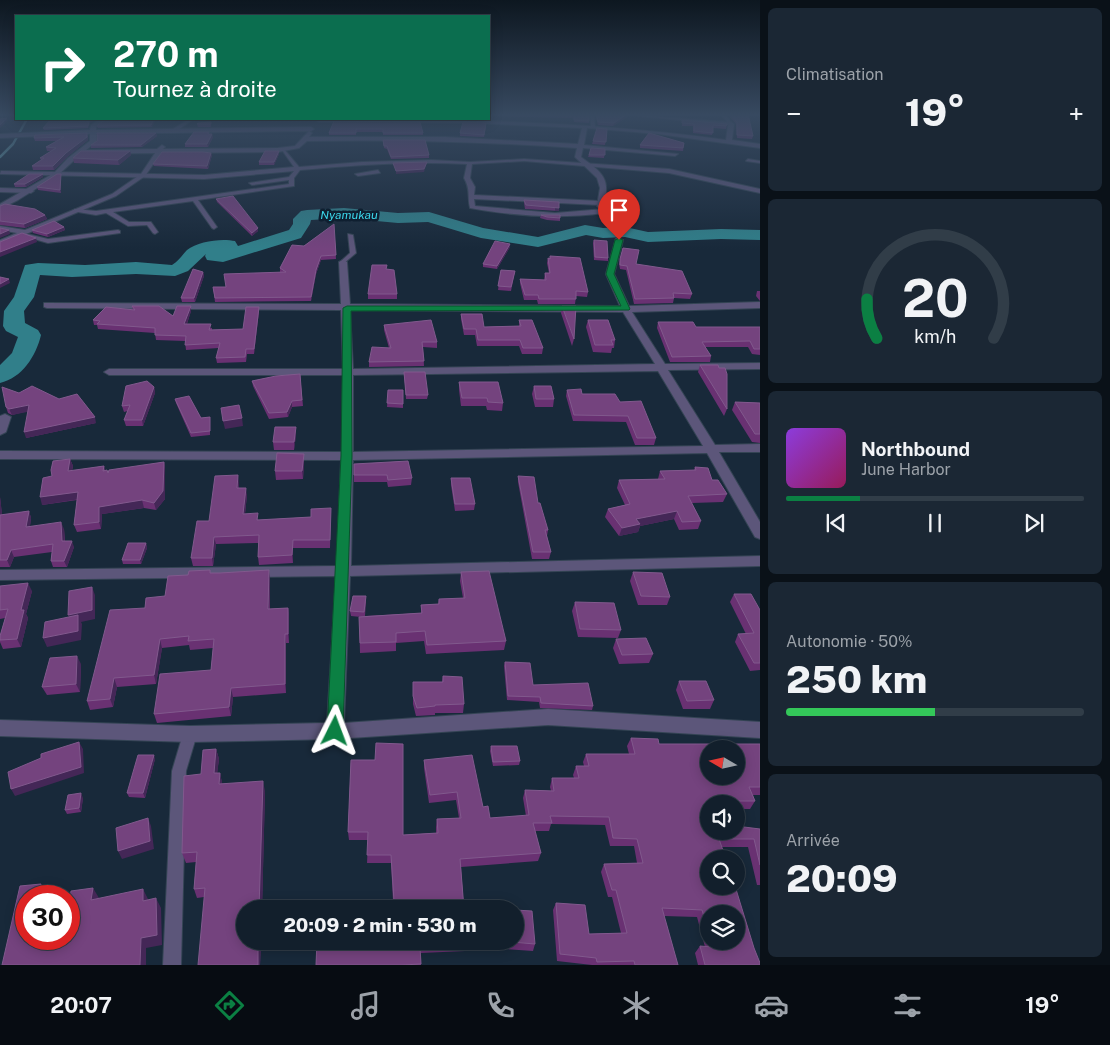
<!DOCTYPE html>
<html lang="fr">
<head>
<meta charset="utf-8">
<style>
	:root { --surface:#121f2c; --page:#1b2734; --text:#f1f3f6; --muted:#9ca2a9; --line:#313d48; --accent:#0b8043 }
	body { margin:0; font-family:"Public Sans",sans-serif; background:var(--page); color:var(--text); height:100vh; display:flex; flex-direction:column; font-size:19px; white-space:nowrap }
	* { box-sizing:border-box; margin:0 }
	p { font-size:16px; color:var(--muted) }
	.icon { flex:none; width:28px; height:28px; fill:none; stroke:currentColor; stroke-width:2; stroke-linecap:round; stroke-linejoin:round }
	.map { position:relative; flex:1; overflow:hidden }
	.drawer { display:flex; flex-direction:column; gap:8px; padding:8px; background:#0a1118; width:350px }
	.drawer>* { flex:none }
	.top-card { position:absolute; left:15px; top:15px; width:475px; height:105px; border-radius:0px; box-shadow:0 2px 12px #0003,0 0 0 1px var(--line); background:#0b6e4f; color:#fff; overflow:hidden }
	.needle { width:32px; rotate:279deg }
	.tools { position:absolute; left:700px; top:740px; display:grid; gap:10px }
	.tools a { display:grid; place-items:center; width:45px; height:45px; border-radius:50%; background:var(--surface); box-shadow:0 2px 12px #0003,0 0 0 1px var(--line); font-size:25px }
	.speed { position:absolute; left:15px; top:885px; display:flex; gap:10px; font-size:25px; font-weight:700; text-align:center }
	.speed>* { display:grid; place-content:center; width:65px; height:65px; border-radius:50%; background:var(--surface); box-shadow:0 2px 12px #0003,0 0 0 1px var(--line); line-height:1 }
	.speed .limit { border:8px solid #d22; background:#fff; color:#111 }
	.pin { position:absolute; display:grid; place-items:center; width:42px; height:42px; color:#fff; margin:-51px -21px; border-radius:50% 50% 50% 0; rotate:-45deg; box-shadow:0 0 5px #0007 }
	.pin .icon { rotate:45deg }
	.me { position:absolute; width:55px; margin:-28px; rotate:3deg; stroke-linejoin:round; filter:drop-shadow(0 0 4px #0008) }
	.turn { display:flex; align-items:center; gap:18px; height:105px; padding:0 15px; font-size:22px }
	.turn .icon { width:65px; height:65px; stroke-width:2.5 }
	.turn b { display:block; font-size:35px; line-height:42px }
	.big { font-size:38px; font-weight:800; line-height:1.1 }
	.drawer .tile { flex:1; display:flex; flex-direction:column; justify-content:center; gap:8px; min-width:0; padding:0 18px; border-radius:8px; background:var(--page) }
	.drawer .dial { align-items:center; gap:0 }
	.dial svg { height:130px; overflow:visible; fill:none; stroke:var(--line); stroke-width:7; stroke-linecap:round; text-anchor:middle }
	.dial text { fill:var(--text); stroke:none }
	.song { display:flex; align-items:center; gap:15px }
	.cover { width:60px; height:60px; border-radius:8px; background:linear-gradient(135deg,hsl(270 70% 55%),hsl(330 70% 35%)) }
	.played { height:5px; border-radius:2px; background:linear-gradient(90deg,var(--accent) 25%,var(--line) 25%) }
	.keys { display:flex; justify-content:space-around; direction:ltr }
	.heat { display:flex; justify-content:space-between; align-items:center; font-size:28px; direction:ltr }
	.charge { height:8px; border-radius:4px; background:linear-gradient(90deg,#34c759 50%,var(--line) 0) }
	.trip { position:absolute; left:236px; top:900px; width:288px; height:50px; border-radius:25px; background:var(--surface); box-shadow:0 2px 12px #0003,0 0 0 1px var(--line); font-weight:800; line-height:50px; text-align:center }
	.tab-bar { display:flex; height:80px; justify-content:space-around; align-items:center; background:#070c12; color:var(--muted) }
	.tab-bar .icon { width:35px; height:35px }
	.tab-bar .selected { color:var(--accent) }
	.tab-bar b { font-size:22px; color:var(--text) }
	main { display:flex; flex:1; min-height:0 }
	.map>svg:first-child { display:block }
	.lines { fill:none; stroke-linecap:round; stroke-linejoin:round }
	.stream { stroke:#5f98a4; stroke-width:2.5 }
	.river { fill:#317f8a; fill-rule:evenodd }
	.lane-casing { stroke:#344454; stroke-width:2 }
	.street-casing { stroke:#344454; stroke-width:2 }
	.lane { fill:#5c567a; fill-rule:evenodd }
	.street { fill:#5c567a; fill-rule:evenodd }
	.wall { fill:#693172; fill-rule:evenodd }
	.shaded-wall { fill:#442757 }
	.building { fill:#74437e; stroke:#81598d; fill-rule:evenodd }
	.route { fill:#0b8043; stroke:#07532c }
	.labels { text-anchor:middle; stroke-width:5; stroke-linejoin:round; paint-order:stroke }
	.far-water-label { font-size:12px; font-style:italic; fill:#3bd6ea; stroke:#0f1f30 }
</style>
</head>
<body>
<main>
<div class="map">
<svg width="760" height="965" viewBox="0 0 760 965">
	<rect width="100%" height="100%" fill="#18293a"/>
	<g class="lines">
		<path class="stream" d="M0,157L13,144L27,119"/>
		<path class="river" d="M344,208L398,213L429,212L483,228L538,237L585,225L603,228L625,227L648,232L721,229L760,230V240L721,239L648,242L625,237L603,238L586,235L538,247L481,238L428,222L398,223L344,218L311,220L310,224L301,238L223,262L207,260L205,256L206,254L188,271L175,276L136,274L72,277L40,275L34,297L24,311L25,323L38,330L41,335C36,356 22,378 0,383V365L12,353L18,337L6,331L3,326L4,311L14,297L25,265L38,263L85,265L136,262L172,265C179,261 182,255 187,250C198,241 222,238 235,241L238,246L289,230L293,224V219L301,211L307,210Z"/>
		<g class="lane-casing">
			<path id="lane" d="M590,114H594L595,128L591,127Z
				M718,114H725L733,125H729L722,115Z
				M189,119H193L174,133H170V131Z
				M284,149L299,167L362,162L431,160L470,162L524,159L669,169L760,189V193L669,173L524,161L472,164L470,178L475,187L474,195L600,201L603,203L600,205L474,199L475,206L555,213L604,209L607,211L604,213C560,219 513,216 470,208C467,196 471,190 464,178L467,164C411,161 356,165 300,170L294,178V186L198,200L217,227L214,229L212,228L193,201L113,212L129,222H151L158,232L155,234L153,233L147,225L128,226L106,213L96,215L72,211L75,209L96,211L289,184V180L252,185L249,183L289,177L294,171L204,179L0,174L1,171L204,175L294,167L282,150Z
				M748,159L760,161V163L746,161Z
				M378,170L380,173L358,176L355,174Z
				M0,188L31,189L34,191L31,193L0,192Z
				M118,230L120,231V233L48,243L20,235L23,233L48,239Z
				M348,234L353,235L356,253L343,264L340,262L350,253Z
				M190,728L195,730L197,734L186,771L181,965H163L172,771L183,734L185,730Z"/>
		</g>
		<g class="street-casing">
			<path id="street" d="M620,114L731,122L734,124L732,140L760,144V148L658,134L587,128L584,145L678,154L675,156L583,148L581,157C591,165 606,173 606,187C607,197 602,203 608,211L604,213L597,206L600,188L597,178L575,157L577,148C487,142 397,139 307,141L299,148L278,152L161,153L145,176L116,196L0,245V240L17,233L0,230V226L25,230L112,194L141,174L155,153L81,154L58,175L18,200L0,209V204L54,173L68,158L90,141V134L0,138V134L90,130L91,125L100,119H106L96,127V130L311,127L314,129L311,131L96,134V142L86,150L157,149L162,145L165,147L163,149L278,148L295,146L309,131L312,133L309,137H445L578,144L582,128L472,123L319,122L316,120L318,119C455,119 591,121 726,140L728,125Z
				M616,238L623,240L614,274L629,306L760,302V308L632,312L665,364L760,363V369L668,370L715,445L760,444V452H719L760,522V539L755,537L707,453L353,460L351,566L760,556V566L350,576L344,723L548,709L760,722V738L548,725L335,739L190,742L0,736V720L190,726L327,723L336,576L0,580V570L337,566L341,460L0,459V451L342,452L343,375H109L104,372L109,369H343L341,310L47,308L44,307V303L341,304L339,262L343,260L347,262L350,304L620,306L606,274ZM350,310L623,312L655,364L353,369ZM658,371L703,446L353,452V375Z
				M5,414L11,417L6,432L0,435V416Z"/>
		</g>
		<use href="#lane" class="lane"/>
		<use href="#street" class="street"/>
	</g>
	<path class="wall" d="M489,114H589V123L574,122V118L489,116Z
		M595,114H627V117L613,126L598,125Z
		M729,114L753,136L752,139L737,138L736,124L729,116Z
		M156,119L152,127L98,128L97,126Z
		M682,120L727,124L726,129L713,128L712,135L693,133V126H682Z
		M334,121L423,133V135H383V132H356V135H329V133Z
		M211,122V127H198L197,124Z
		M90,123L88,128L44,130L43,128Z
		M486,126L484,137L460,136V133Z
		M607,129L605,145L592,144L593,141Z
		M156,133L157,136L142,147L91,148V145Z
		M209,134L213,137L208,147H185V144Z
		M88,136V140L67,157L54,170H33L32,166L41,160L40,158L51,151H47L46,147L57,141H35L34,138Z
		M383,140L429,155V158L391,159L387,149L384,148Z
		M684,143L683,151L640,148V145Z
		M591,148L605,149L604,158L588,157Z
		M130,151L131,155L119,165L74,163L73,158Z
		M279,151V154L274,165H259V162Z
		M212,155L208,169L154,166L153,164Z
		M43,174V177L26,187H15L14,184Z
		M61,177V193L38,190L37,187Z
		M216,199L258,228V231L252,236L217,202Z
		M524,200L559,202V211L525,209L524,203Z
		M0,206L45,215L47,219L25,228L0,225Z
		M541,215L560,218V221L547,220L540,218Z
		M334,224L336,259L321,260L316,274L311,301L215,302L213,287H226L280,272V268L304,246Z
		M64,227L65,230L48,237L33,233L32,230Z
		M594,240L608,258V261L594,260L593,243Z
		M510,247L497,269L483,267V264Z
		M623,248L636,264L692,294L690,299L674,298L673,303L634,304L626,270L620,269L619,264Z
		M550,256L588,292L587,297L576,296L575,304H538L537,300H524L520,283V279L544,280L545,273H549L547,263L548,258H550Z
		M387,269L397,294V299H368V294Z
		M501,270L515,271L511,291L498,290Z
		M203,272L204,276L195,302H182L181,298Z
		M757,291H760V301L756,296Z
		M132,306L173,316L191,306V311L187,324L212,328V330L243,329L259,311L254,354H247L246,362L217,363L216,358L219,348L186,350L185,341L156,340L155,333L98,329L97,325H94L93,320L133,310Z
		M562,306L574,339L572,346L561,313Z
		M461,314L484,327L519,326V320L543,348L542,354H522L519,346H477L475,335H464L461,319Z
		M588,320L615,340L614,348H612L611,353L593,352L586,327Z
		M658,322L696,327H760V355L752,354L748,347H705L711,356L710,362H670L657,328Z
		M384,325L437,342V348L423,347L424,366L369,367V362L389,348L384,330Z
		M700,365L719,368L727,409L724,416L698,372Z
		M404,372L428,395L427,399H406Z
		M300,374L303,406L292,407L288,417L269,419L253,386L252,381Z
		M459,382L503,403L502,411L487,410L486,406H461L459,390Z
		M534,386L554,399L553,407H535L532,394Z
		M154,387L155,393L143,426H126L124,420L128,411L124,412L122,406Z
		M388,390H403V408L387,407Z
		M567,390L582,394L620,402L656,438L654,445H635L626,422L573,421L566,396Z
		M175,399L201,418L210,417V435L191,437L176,403Z
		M735,402L760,403V443L752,442L732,410Z
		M6,407L96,423L26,438L28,411L12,415L8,413Z
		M296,435L294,450H274L273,442Z
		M70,459L73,466L72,471L104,466L105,471L108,473L164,462L165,470V499L156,510L144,508L102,514L101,529L77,532L74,525L77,500L42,505L52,476Z
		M304,463L303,479L276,480L275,471Z
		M354,464L412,478L411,485L388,487L387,482H354Z
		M695,467L727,494L723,502L692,503L701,521L698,529L679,530L674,519L640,526L638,532L619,536L605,517L608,509L625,505L617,488L619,480L658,479L660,471L694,470Z
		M518,476L538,503L548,530L547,536L551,552L549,559H532L518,482Z
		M451,478L475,504L474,510L455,511L451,485Z
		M239,483V488L247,495L245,514L259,520L311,517L331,508L330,548H293V563L259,565L258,557V543L216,544L213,566H193L191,558L209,521Z
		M0,497L2,515L29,511L31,518L30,526L64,529L65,541L74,547L67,567H53L51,561L52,552L14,557L10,567H0Z
		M146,543L147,548L141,564H123L122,560Z
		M210,570V573L270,579V609L288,608L289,617V643H286V693L233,697L231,716L157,723L154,714L211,670L213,648L190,650L189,645L162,648L156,684L117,687L113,707L90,710L87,701L145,608L165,596L188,575Z
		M461,572L506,641L504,650L426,654L424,641L396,643V651L360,653L359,617H361L351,616L350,611L366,601L365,616L421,613V605L438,604L439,599L463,598L460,581Z
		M633,572L670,597L667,605H638L630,581Z
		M0,586L32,591L26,614L28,618L21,647L3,649L0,642V636L5,618L0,619Z
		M734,594L760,610V670L750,671L735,642L738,634H746L730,602Z
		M575,602L621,630L618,638L578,637L572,611Z
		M616,639L653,654L649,663L619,664L613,648Z
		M505,662L533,685L593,706L592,710L540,708L539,702L507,700L504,666Z
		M81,664L80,692L47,695L42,687Z
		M443,676L464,704L463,713H435V715L416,716L413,704V682H442Z
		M679,681L714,700L710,709H683L676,690Z
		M631,738L659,744H760V795H753L755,801L750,809H736V804H709V831L760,829V885H757L748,847H722L709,859L760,965H698L695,953L700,946L705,947L697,917L664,916L678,965H592L557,961L553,910L556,903L589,934L621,933L612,897H608L601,872L604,864L637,863L634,846H610L605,825L551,824L549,831H535L541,853L538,861L461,867L464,909H341L393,901L391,863H367L368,840H349L348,832L351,760L403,835L436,833V827L437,819L459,818L456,800L429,803L424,768V760L483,807L490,818L526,816L523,798L525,790L551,791L550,787L552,778H574L573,775L576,766H584L583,762L586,754H629L627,746ZM709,914L736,941H709Z
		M491,746L520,761L519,765L493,766L490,751Z
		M216,749L219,759L217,773H220L222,784L265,791L262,909H245V941H261L260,965L204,897L197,898L194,889L196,862L186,863L182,853Z
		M155,759L145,798L129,797L127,793Z
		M83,798L81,812L67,814L65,810Z
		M317,941L466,944L465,951L421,953V965H316Z
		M491,941H515L535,944L533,951L491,948Z"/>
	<path class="shaded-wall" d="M627,114V117L613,126L614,123Z
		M7,118V121L0,128V125Z
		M93,119H97L90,123L88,128V126L89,121Z
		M154,119H156L152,127L151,125Z
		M87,133L88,140L67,157L54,170L53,166Z
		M156,133L157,136L142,147L141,145Z
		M212,134L213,137L208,147L207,144Z
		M130,151L131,155L119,165L118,160Z
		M279,151V154L274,165V162Z
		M211,153L212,155L208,169L207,166Z
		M427,162L424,172L396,174V171Z
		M43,174V177L26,187L25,184Z
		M61,174V193L60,190Z
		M555,208H559V211H555Z
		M45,215L47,219L25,228L24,224Z
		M64,227L65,230L48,237L47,234Z
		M258,228V231L252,236V233Z
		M9,230L10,234L0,238V234Z
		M36,238L37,242L0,257V252Z
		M510,244V247L497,269V266Z
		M321,256V260L316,274L311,301V297L316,270Z
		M203,272L204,276L195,302L194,298Z
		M9,279L10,283L0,288V284Z
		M191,306V311L185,329L184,324Z
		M259,307V311L254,354V349Z
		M154,387L155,393L143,426L142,420Z
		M292,401V407L288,417L287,412Z
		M29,405L32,411L12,415L9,409Z
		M95,417L96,423L26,438L24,432Z
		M242,418L243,426L225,429L223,421Z
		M296,427V435L294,450V442Z
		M304,454V463L303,479L302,471Z
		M70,459L73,466L70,478L68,471Z
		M164,462L165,470V499L156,510L154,503Z
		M238,475L239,483L238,496L237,488Z
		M246,488L247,495L244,522L243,514Z
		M78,492L80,499L42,505L40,497Z
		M0,497L3,522L0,516Z
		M142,500L144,508L102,514L101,529L99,522V507Z
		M29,511L31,518L29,533L26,527Z
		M677,511L674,519L640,526L638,532L619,536L622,528L636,519Z
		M61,522L64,529L65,547L62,541Z
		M214,537L216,544L213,566L212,558Z
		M293,540V563L292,555Z
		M72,541L74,547L67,567L64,561Z
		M146,543L147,548L141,564L140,560Z
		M11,550L14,557L10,567L7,560Z
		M269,570L270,579L269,618L268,609Z
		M28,583L32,591L26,614L28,618L21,647L17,639L21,610Z
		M92,587L95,595V619L81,622L82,624L81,640L47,647L43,638L72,623L68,615Z
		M288,608L289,617V643L288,634Z
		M285,634L286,643V693L285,684Z
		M160,639L162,648L156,684L154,675Z
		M77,656L81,664L80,692L76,684Z
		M114,678L117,687L113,707L110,699Z
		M231,688L233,697L231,716L229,707Z
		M79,742L83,749L84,773L15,796L11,789Z
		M216,749L219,759L216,783L214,773Z
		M154,755L155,759L145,798L143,793Z
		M220,773L222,782L221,794L219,784Z
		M263,781L265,791L262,909H259Z
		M81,793L83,798L81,812L79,808Z
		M148,818L151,826L154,849L122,859L118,851Z
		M41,884L48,894L47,896H38Z
		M93,888L99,898L91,900Z
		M143,889L148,899V911L143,901Z
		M156,898L161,908L162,945L146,948V965H140L141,938Z
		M258,941H261L260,965H258Z"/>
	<path class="building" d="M489,114H589V121L574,120V116Z
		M596,114H627L614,123L598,122Z
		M730,114H748L753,136L737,135V122Z
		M7,118L0,125V119Z
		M51,119H93L89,121L88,126L43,128Z
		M105,119H154L151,125L97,126Z
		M682,120L727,124L726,126L713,125V133L694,131V124L682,123Z
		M334,121L420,122L423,133H383V129H356V133H329Z
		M211,122V124H197L198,123Z
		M463,122L486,123L484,135L460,133Z
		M597,128L607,129L606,142L593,141Z
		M194,132H209L208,134H212L207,144H185Z
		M87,133V137L66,153L53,166H32L44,158H40L56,148L46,147L64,137L34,138L35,135Z
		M97,133H156L141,145H91L97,141Z
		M649,133L684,143L683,148L640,145Z
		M383,140H425L429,155L391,157L387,146H384Z
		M591,148L605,149V155H589Z
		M81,151H130L118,160L73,158Z
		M265,151H279L274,162H259Z
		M162,152H203L211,153L207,166L153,164Z
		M427,162L424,169L396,171L393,163Z
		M29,174H43L25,184H14Z
		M57,174H61L60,190L37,187Z
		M233,196L258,228L252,233L216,199Z
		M524,200L559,202V208L526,205Z
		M5,204L35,209L45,215L24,224L0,221V206Z
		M541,215H560V218L547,217Z
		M54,221L64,227L47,234L32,230Z
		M334,224L336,255L321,256L316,270L311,297L215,298L213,287H226L224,274L286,272L280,268L292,245L304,246Z
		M0,228L9,230L0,234Z
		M22,233L36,238L0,252V242Z
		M594,240L607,241L608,258L595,257Z
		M495,241L510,244L497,266L483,264Z
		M623,248L639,250L636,264L682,271L692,294L673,293L674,298L635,299L627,266L620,265V259Z
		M550,256L580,258L588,292L576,291V299H539L538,295H525L520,279L546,280L545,273H550L548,258L550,259Z
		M372,265H387L386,269L394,270L397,294H368Z
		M193,269L203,272L194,298H181Z
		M501,270L515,271L511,287L498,286Z
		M0,277L9,279L0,284Z
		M132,306H159L173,316L177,306H191L184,324H211L209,330L243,329L246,307H259L254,349H246L245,357L216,358L220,343L185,345L186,336L155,335V328L97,324L100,321L93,320L106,307L135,310Z
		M562,306H576L574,339Z
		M461,314H482L484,327L521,326L519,320H532L543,348H523L520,340H478L476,329H464Z
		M431,320L437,342H422L424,361L369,362L372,347L391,348L384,325Z
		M588,320H608L615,340H611L613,345H595Z
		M658,322H693L696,327H760V349H754L750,341L702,342L711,356L672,357Z
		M700,365H718L719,368H725L727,374V409Z
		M404,372H425L428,395H406Z
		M300,374L302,400L292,401L287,412L269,413L252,381L276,376Z
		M147,381L154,387L142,420H124L130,405L122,406L126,386Z
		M459,382H498L503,403L488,402L487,398H462Z
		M32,386L59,399L77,394L95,417L24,432L29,405L9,409L6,407L2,387L19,393Z
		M534,386H551L554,399H536Z
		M581,389L582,394H615L620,402L641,401L656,438H637L628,416L574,415L567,390Z
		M388,390H403V404L387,403Z
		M189,396L201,418L210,417V431L191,433L175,399Z
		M735,402L760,403V434H755Z
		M239,405L242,418L223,421L221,408Z
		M275,427H296L294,442H273Z
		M277,453L304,454L302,471H275Z
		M70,459L68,471L104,466L103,471L107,470L108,473L109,470L164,462L163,491L154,503L142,500L99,507V522L74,525L78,492L40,497L43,478L52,476L51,470L53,461Z
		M408,461L412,478L388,480L387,475H354V464Z
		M695,467L708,468L712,480H718L727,494L688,496L701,521L682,522L677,511L636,519L640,524L622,528L608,509L630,504L619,480L665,479L660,471L696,470Z
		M238,475L237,488H246L243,514L258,513L257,520L311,517V509L331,508L330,540H293L292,555L258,557L259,535L214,537L212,558H191L197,521H209L215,476Z
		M518,476L534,477L538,503H540L548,530H545L551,552H533Z
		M451,478H470L475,504H455Z
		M29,511L26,527L61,522L62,541H72L64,561H51L53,544L11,550L7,560H0V515Z
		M128,543H146L140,560H122Z
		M210,570V573H220L269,570L268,609L288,608V634H285V684L231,688L229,707L154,714L160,674L211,670L214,639L188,641L189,636L160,639L154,675L114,678L110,699L87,701L110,610L145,608L146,598L165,596L168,576L188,575L189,571Z
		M489,571L506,641L427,645L425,631L396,633V642L360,643L359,617L422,613L421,605L439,604V599L465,598L461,572Z
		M633,572L662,573L670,597L641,596Z
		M28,583L21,610H24L17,639L0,640V636L8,609L0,610V586Z
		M92,587V610L68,615L69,591Z
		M734,594H751L760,610V663H754L738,634L754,633Z
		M353,596H366L364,612L350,611Z
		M575,602L614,603L621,630L580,629Z
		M78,615V631L43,638L45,622Z
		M646,638L653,654L622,655L616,639Z
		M77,656L76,684L42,687L50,658Z
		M505,662L530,663L533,685L588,683L593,706L541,703L540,697L508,696Z
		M443,676L462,677L464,704L435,705V706L417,708L413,696V682H443Z
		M679,681H706L714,700L687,701Z
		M631,738L658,739L659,744H760V787H749L755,801H726L727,804H709V831H736V826L760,829V865L754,839H719L726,859H709V886H735L754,948L760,963V965H705L700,946L712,947L711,941H736V914H709V934L702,910L662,908L678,965H635L634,961L597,962L596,958L560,954L556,903L585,905L589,934L627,933L616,890H612L604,864L643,863L637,839L613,838L609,817L550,816L552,823H533L541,853L460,859L464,909H337H341L342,903L394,901L391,855H367L368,832H348L351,760H375L376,743L403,744V835L438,833L437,819L461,818L457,792L430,795L424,760L472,755L483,807L488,806L490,818L529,815L525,790L554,791L552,778H579L576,766H589L586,754H635ZM709,749H736V776H709Z
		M79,742L81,767L11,789L8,772L41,758V754Z
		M491,746H517L520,761L493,762Z
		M216,749L214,773H220L219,784L263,781L259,909H245V941H258V965H198L205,888L194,889L197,852L182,853L184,776L201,774L203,750Z
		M138,755H154L143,793H127Z
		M81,793L79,808L65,810L68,795Z
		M148,818L150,841L118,851L116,828Z
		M41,884L38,896H26V939H69V907L71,891L93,888L91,900L143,889V901L156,898L157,935L141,938L140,965H2L20,886Z
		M515,910L532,911L535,944L500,941H515Z
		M317,941H466V944L420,947L421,964L402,965H316Z"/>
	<linearGradient id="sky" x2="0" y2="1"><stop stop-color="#0d1720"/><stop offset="0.46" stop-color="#374960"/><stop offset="1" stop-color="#374960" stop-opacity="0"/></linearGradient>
	<rect width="760" height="249" fill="url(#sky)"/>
	<path class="route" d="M619,238L623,240L614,274L630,309L629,310L351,311L352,456L343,731L340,736L335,738L329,736L327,731L341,456L343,308L347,306H621L606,274L615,240Z"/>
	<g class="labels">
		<g class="far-water-label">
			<text x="349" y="219">Nyamukau</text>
		</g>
	</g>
</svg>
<div class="tools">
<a><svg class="needle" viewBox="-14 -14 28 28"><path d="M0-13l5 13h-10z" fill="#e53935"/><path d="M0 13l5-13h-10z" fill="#9ca2a9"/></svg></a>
<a><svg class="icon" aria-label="sound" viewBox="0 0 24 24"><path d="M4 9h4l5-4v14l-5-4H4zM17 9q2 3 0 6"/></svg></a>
<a><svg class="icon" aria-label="search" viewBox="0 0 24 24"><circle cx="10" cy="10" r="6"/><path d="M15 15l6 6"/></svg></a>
<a><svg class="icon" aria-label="layers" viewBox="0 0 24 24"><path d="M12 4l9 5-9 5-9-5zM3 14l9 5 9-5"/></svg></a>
</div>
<div class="speed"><div class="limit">30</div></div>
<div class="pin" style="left:619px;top:240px;background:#d93025"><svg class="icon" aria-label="arrive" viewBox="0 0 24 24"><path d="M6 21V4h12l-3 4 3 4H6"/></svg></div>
<svg class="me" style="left:335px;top:731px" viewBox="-20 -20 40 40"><path d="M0-17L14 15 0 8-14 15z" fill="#0b8043" stroke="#fff" stroke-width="4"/></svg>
<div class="trip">20:09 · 2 min · 530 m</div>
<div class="top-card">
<div class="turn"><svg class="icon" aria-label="right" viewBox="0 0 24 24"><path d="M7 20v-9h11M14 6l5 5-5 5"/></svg><div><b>270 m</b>Tournez à droite</div></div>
</div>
</div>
<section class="drawer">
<div class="tile"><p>Climatisation</p>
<div class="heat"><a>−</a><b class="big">19°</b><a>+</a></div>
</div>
<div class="tile dial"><svg viewBox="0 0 100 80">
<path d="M14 69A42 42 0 1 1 86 69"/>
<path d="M14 69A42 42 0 0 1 8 45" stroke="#0b8043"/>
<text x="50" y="56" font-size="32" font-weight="700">20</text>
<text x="50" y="72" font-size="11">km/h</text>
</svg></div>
<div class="tile">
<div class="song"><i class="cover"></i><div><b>Northbound</b><p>June Harbor</p></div></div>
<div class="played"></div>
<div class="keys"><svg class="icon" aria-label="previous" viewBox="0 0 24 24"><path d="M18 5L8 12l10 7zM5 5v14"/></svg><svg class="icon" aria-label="pause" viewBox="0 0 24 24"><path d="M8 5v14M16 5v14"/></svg><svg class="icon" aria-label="next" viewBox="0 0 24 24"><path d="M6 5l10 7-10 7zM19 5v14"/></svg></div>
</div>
<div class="tile"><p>Autonomie · 50%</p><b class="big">250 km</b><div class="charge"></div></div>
<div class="tile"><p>Arrivée</p><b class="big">20:09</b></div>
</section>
</main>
<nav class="tab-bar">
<b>20:07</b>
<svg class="icon selected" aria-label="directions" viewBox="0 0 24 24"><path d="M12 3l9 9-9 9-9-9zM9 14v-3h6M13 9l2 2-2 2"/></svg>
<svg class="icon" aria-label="music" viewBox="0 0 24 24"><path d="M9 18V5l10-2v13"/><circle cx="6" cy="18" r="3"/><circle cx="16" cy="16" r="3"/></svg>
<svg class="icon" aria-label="phone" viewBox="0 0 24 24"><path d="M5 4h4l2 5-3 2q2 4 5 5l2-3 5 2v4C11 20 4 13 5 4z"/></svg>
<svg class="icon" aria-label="climate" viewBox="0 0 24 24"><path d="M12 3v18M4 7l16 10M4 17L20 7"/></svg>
<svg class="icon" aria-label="car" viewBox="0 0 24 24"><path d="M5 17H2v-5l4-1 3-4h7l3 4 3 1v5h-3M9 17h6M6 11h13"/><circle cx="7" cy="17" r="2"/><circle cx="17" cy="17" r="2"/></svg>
<svg class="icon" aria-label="filters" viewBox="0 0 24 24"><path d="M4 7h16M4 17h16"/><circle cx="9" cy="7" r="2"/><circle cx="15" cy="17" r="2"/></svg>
<b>19°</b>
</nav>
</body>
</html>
